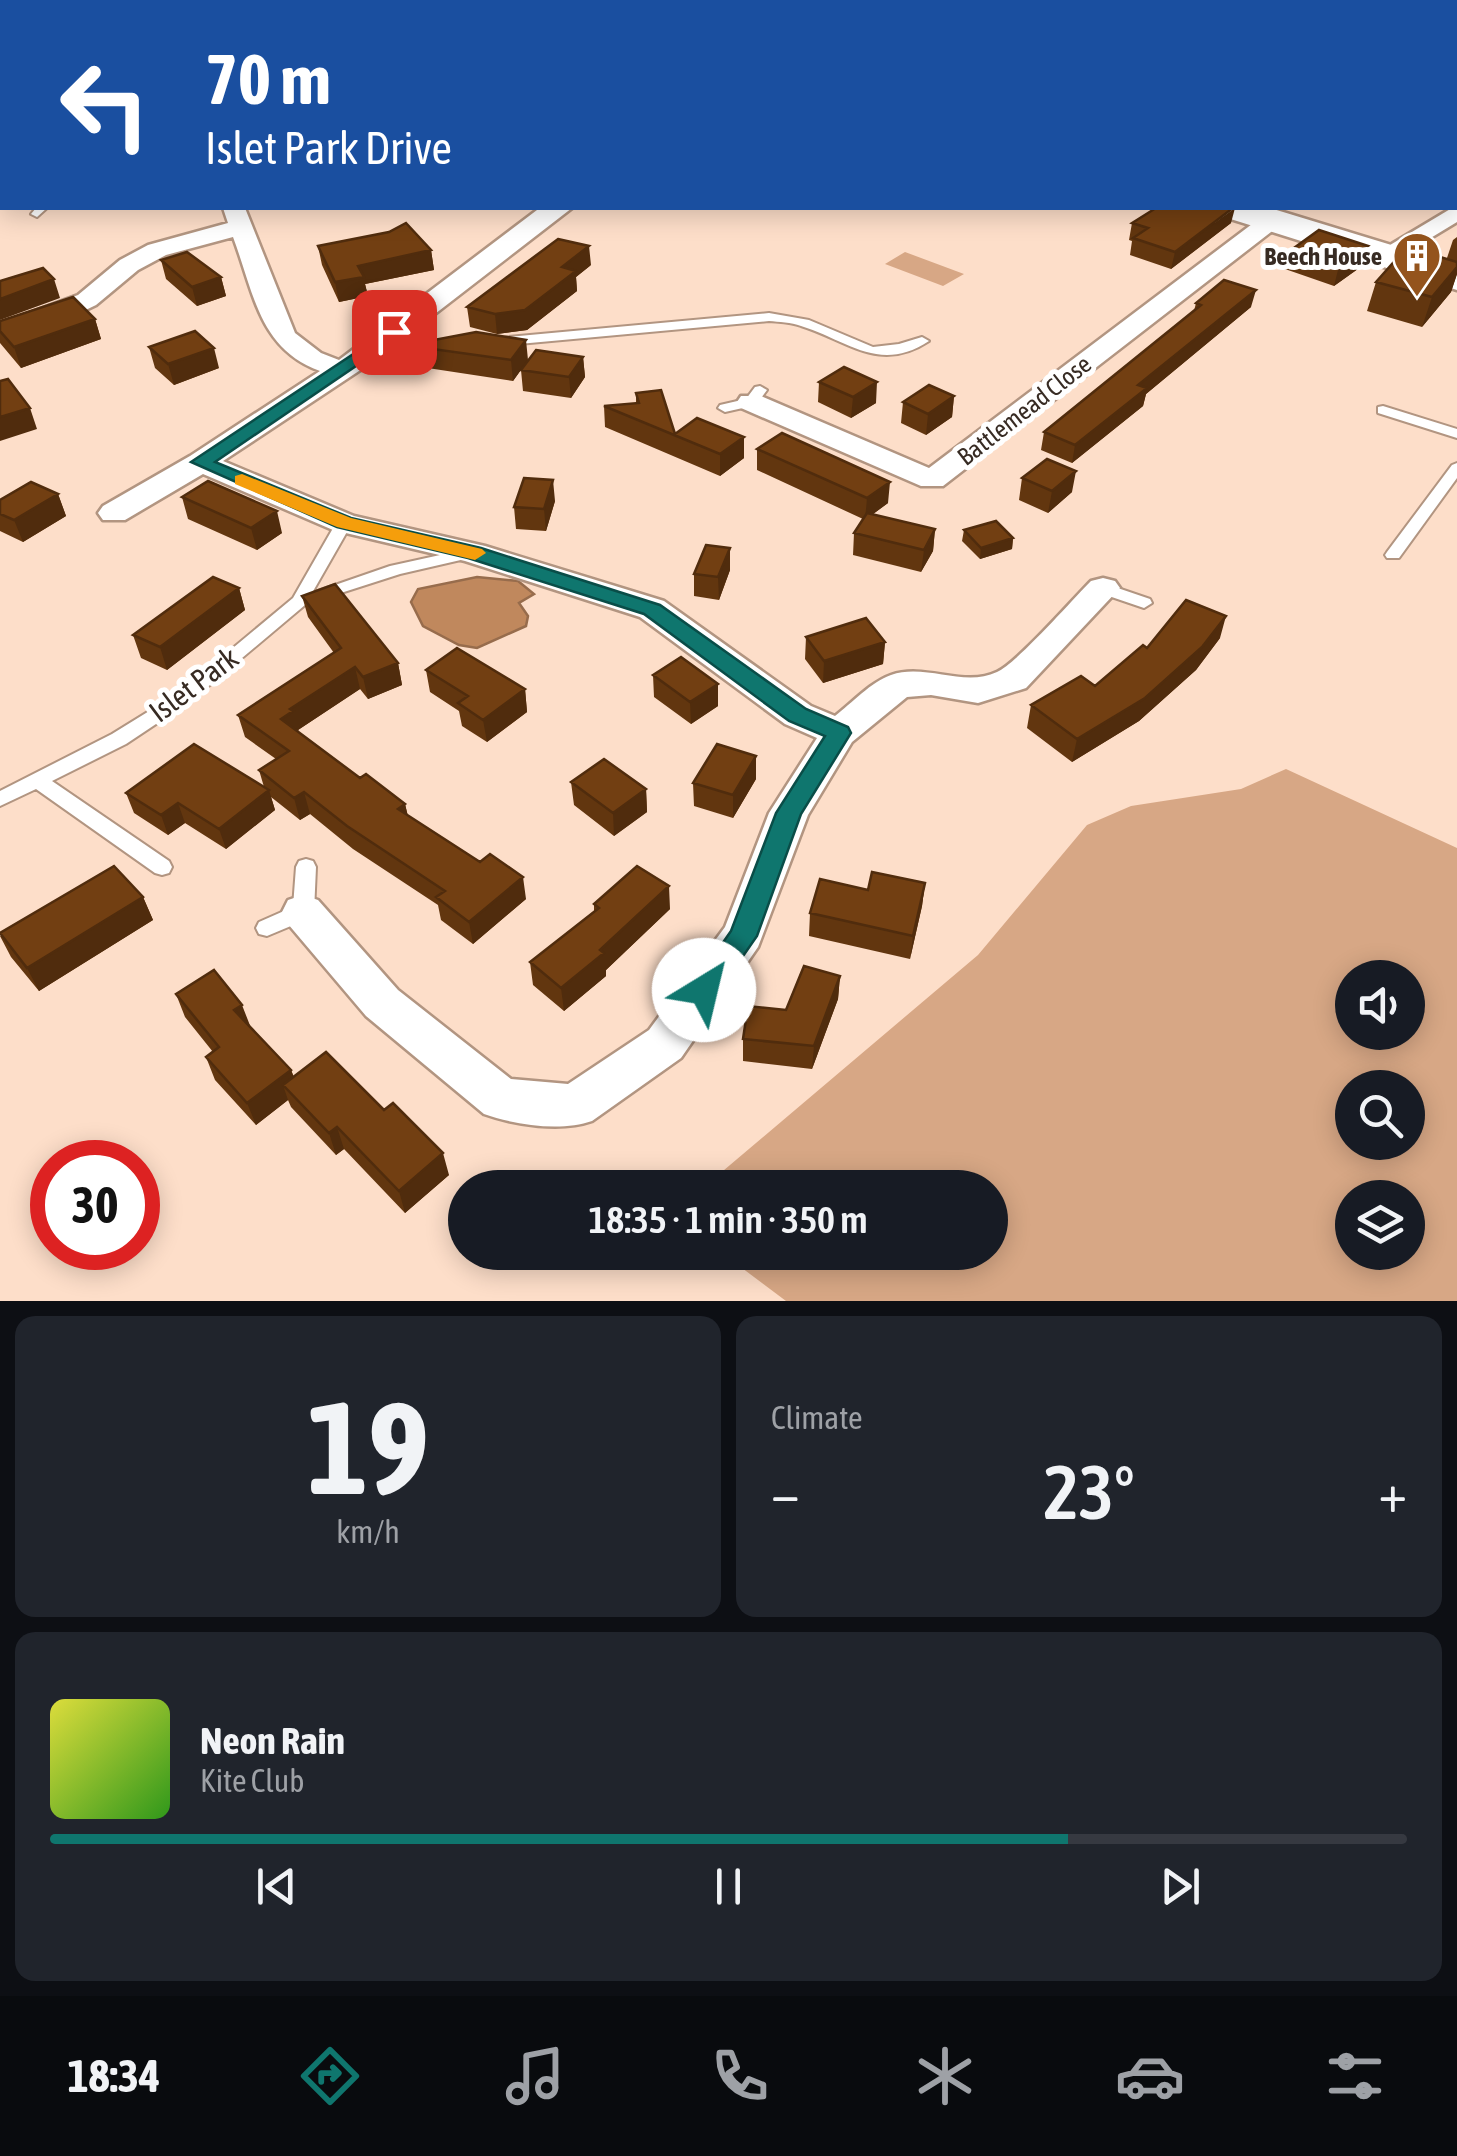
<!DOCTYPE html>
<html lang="en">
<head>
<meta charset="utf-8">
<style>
	:root { --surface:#171b24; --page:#20242c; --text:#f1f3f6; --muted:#9ea1a6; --line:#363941; --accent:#0f766e }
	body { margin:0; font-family:"Asap Condensed",sans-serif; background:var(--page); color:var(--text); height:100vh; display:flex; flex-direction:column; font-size:38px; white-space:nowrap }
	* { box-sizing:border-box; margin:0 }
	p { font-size:32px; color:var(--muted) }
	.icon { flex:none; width:55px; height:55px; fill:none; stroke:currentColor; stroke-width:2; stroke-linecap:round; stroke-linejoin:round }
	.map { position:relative; height:1301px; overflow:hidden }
	.side { display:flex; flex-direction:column; gap:15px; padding:15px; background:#0d0f14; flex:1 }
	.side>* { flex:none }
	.top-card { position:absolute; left:0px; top:0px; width:1458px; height:210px; box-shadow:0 5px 25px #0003; background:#1a4fa0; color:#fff; overflow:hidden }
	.controls { position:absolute; left:1335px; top:960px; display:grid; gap:20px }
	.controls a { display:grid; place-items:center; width:90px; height:90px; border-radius:50%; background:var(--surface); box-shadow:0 5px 25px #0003; font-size:50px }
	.speed { position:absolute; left:30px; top:1140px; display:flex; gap:20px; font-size:50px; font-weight:700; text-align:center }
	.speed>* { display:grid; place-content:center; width:130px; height:130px; border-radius:50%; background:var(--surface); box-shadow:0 5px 25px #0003; line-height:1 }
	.speed .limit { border:15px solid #d22; background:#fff; color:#111 }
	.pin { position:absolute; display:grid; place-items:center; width:85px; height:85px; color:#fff; margin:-42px; border-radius:20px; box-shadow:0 5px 15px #0006 }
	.me { position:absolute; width:110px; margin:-55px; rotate:36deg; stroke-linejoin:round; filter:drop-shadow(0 0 8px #0008) }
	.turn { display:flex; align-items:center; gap:35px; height:210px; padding:0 40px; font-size:45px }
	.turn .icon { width:130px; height:130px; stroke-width:2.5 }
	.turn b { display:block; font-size:70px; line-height:85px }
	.big { font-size:75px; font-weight:600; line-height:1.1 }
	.side .tile { flex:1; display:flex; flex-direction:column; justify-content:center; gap:15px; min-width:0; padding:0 35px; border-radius:20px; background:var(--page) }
	.side .dial { align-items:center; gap:0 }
	.dial b { font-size:130px; line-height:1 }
	.song { display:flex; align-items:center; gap:30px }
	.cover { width:120px; height:120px; border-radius:15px; background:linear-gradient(135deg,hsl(60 70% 55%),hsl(110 70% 35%)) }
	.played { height:10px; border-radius:5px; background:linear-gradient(90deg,var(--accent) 75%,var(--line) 75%) }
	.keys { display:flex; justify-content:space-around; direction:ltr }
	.heat { display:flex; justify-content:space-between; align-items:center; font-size:55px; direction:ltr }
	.side .tiles { flex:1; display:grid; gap:15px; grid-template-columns:1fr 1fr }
	.tile:last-child { grid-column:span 2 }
	.trip { position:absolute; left:448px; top:1170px; width:560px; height:100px; border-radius:50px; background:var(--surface); box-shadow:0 5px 25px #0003; font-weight:600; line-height:100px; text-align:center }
	.menu { display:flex; height:160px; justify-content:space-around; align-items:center; background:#090b0e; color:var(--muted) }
	.menu .icon { width:70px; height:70px }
	.menu .on { color:var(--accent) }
	.menu b { font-size:45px; color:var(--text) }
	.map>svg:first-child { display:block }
	.green { fill:#d7a785; fill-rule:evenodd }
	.water { fill:#c0885d; stroke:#976c4c; stroke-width:2.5 }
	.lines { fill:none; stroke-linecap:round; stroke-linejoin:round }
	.service-casing { stroke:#b29581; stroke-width:4 }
	.minor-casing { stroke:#b29581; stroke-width:5 }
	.primary-casing { stroke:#b29581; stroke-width:5 }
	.service { fill:#fff; fill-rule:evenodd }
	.minor { fill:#fff; fill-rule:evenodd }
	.primary { fill:#fff; fill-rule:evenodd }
	.wall { fill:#62360f }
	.shaded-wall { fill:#502c0d }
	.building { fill:#723f12; stroke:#502c0d; stroke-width:2.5 }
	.route { fill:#0f766e; stroke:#0a4d48; stroke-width:2.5 }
	.slow { fill:#f59e0b }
	.labels { text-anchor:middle; stroke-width:10; stroke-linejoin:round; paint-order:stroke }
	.far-poi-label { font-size:25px; font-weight:bold; fill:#372b23; stroke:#fff; text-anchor:end }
	.far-street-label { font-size:25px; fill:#372b23; stroke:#fff }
	.street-label { font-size:30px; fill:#372b23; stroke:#fff }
</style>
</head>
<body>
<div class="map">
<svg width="1457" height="1301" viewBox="0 0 1457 1301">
	<rect width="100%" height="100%" fill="#fddec9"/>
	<path class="green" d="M905,252L964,274L943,286L885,264Z
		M1286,769L1457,848V1301H786L722,1253L990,1252V1188L704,1187L978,955L1087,825L1131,806L1241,789ZM1352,978H1408V1032H1352ZM1352,1088H1408V1142H1352ZM1352,1198H1408V1252H1352Z"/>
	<path class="water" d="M477,577L518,581L534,594L519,603L528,616L526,626L477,648L459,645L423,626L411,602L418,589Z"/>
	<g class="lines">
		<g class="service-casing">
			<path id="service" d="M0,81H2V87H0Z
				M36,208H47L37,217L31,214Z
				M769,313L809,320L873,347L899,344L922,337L929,341C879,374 847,340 801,326C791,322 779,322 769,321L498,346L491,342L498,338Z
				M443,347L448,348V354L364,359L357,355L364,351Z
				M760,386L767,390L756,405L725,412L718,408L720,405L746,399L755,387Z
				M1383,406L1457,429V438L1378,413V407Z
				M1457,463V478L1399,558H1387L1385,555L1387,552L1452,465Z
				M344,518L352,523L312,593L390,566L472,548L480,553L478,556L400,574L319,600L311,595L305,605L192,700L126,744L52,781L169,861L172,867L169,873L162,875L155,873L36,789L0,806V791L112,734L180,692L293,598L336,523Z
				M1103,583L1150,599L1152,603L1144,608L1097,592L1095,588Z
				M306,859L313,861L316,867L314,912L310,918L267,936L259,934L256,928L259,922L293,907L296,867L299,861Z"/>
		</g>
		<g class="minor-casing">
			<path id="minor" d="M1128,0H1152L1154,2H1130Z
				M1457,205V222L1391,262L1382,264L1370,257Z
				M223,208H245L295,333L321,353L339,360L537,210L572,208L374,361L223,461L354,516L485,546L664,601L811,706L835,716C852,703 871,682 891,675C926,663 964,688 997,672C1017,663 1072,600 1091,581L1103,578L1115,581L1120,588L1026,688L978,703L931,695L907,697L852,742L808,815L758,947L681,1058L592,1121C561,1132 515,1125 484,1114L366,1016L288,924L282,912L288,900L303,895L318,900L398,990L511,1079L568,1084L649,1030L725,927L769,813L817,738L785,724L640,617L465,561L333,530L203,474L125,520H103L98,513L103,506L190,456L320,371C259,349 254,293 233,237L166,255L138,270L96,305L67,319L0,340V324L78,295L120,260L148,245L228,223Z
				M1272,213L1280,215L1284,220L1280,225L943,486H921L741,408L737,402L741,396H761L929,468L1264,215Z"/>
		</g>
		<g class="primary-casing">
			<path id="primary" d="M161,0H206L208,2H163Z
				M1216,208H1270L1457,265V290L1221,216Z"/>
		</g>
		<use href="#service" class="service"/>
		<use href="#minor" class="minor"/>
		<use href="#primary" class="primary"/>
	</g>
	<path class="wall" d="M1455,96H1457V167H1455Z
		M1132,223H1231L1171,269L1130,255L1132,241L1129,240Z
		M1457,237V274L1451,292L1422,327L1367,311L1376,282L1450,260L1447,258L1453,240Z
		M318,246L431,250L434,270L365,284L368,296L339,302L322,265Z
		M1368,246L1362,266L1334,286L1285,269L1291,250Z
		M161,260L221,277L226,296L197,306L166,279Z
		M591,265L576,277L577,291L527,330L497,334L470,327L467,307Z
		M1196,303L1251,307L1146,394L1143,406L1072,463L1041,450L1044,432L1194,311Z
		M95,319L101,339L21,368L0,343V321Z
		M418,343L528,360L513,381L421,367Z
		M149,347L219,368L174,385L155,368Z
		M583,357L585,377L571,398L523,391L521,370Z
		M819,382L876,403L851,418L818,402Z
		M636,393L675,434L744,458L720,476L605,427L604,406L636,403Z
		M954,396L952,417L926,435L901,423L903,402Z
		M757,449L888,503L873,514L935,529L933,551L921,572L853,555L854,533L863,519L757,470Z
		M1022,478L1072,492L1048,513L1019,500Z
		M58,494L66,516L23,542L0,531V500Z
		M182,497L282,533L257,550L188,519Z
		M555,501L546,531L516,529L514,507Z
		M964,530L1013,538L1012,549L980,559L962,541Z
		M730,548V570L719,600L694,596V574Z
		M239,588L245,610L167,670L141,658L133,635Z
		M302,596L398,663L402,685L368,699L360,689L298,730L299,732L360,778L405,804L408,816L526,899L473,944L441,920L438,905L353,849L310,814L300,820L271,797L275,810L226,849L185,823L168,835L134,813L126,793L264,787L259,770L276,759L245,737L238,715L334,653L308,617Z
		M806,637L885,642L883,664L823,683L805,659Z
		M1220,638L1196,670L1139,721L1072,762L1027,728L1031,705L1095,686L1147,648Z
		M426,670L525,689L527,712L487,742L462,726L459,711L430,692Z
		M653,675L718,706L691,724L654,697Z
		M756,779L733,818L694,806L693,783Z
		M571,782L646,789L647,812L614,836L574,805Z
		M925,883L922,906L910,959L809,936L810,913L868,890Z
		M143,897L153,920L39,991L11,957L0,936Z
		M594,904L670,909L606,970V976L564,1011L533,985L530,962L594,911Z
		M840,976L838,999L812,1069L743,1061V1039Z
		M176,994L250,1028L291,1070L294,1077L449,1175L405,1213L344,1149L336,1155L291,1107L288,1100L256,1125L215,1080L206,1057L213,1052L185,1017Z"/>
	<path class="shaded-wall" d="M358,0H389L375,2H359Z
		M678,0H769L751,2H660Z
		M1235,208L1231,223L1171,269L1175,252Z
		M589,246L591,265L576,277L577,291L527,330L497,334L495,314L562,267Z
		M1368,246L1362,266L1334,286L1339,266Z
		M431,250L434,270L365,284L368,296L339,302L335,282L358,266Z
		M1457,267V274L1451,292L1422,327L1432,297Z
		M221,277L226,296L197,306L192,287Z
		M54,279L60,298L0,320V299Z
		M1256,290L1251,307L1146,394L1143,406L1072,463L1075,445L1138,385Z
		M95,319L101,339L21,368L14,347Z
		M526,340L528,360L513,381L511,360Z
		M214,348L219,368L174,385L168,364Z
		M583,357L585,377L571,398L569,377Z
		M877,382L876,403L851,418L853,397Z
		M954,396L952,417L926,435L928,414Z
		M30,408L37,429L0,441V417Z
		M744,437V458L720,476V454Z
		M1076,471L1072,492L1048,513L1052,491Z
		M553,480L555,501L546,531L544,509Z
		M890,482L888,503L865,520L867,498Z
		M58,494L66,516L23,542L14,520Z
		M277,511L282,533L257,550L251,528Z
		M935,529L933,551L921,572L924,550Z
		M1013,538L1012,549L980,559L981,548Z
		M730,548V570L719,600L718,577Z
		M239,588L245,610L167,670L160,647Z
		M1226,616L1220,638L1196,670L1139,721L1072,762L1077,739Z
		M885,642L883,664L823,683L824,661Z
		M398,663L402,685L368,699L363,677Z
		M355,667L360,689L298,730L299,733L281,719L290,709Z
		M718,684V706L691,724L690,702Z
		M525,689L527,712L487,742L483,720Z
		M756,756V779L733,818V795Z
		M646,789L647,812L614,836L613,813Z
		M269,790L275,810L226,849L219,829Z
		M304,792L310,814L300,820L294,798Z
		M178,803L185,823L168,835L161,815Z
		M405,804L410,826L398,809Z
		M523,877L526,899L473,944L469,922Z
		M925,883L922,906L910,959L913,936Z
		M669,886L670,909L606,970V976L564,1011L561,988Z
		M143,897L153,920L39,991L27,968Z
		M840,976L838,999L812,1069L814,1046Z
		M242,1005L251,1028L234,1010Z
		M291,1070L299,1092L283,1085L288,1100L256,1125L247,1103Z
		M337,1127L344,1149L336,1155L329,1133Z
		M443,1153L449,1175L405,1213L399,1191Z"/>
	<path class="building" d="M14,0H49L51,2H16Z
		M475,0H678L660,2H470Z
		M907,0H1104L1113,2H901Z
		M1283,0H1329L1327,2H1281Z
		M1455,25H1457V58L1455,66Z
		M1455,96H1457V142L1455,141Z
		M1156,208H1233L1175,252L1133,238L1148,228L1132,223Z
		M406,223L431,250L358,266L364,277L335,282L318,246L389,232Z
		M1319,230L1368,246L1339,266L1291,250Z
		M558,239L589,246L562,267L576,271L525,310L495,314L467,307Z
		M1407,247L1457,262V267L1432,297L1376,282Z
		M187,252L221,277L192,287L161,260Z
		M43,268L54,279L0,299V281Z
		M1224,280L1256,290L1138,385L1147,388L1075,445L1044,432L1201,305L1196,303Z
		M73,297L95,319L14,347L0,331V321Z
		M195,331L214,348L168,364L149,347Z
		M476,332L526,340L511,360L418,347V343Z
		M536,350L583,357L569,377L521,370Z
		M844,367L877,382L853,397L819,382Z
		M8,379L30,408L0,417V381Z
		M929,385L954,396L928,414L903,402Z
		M661,390L675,434L697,418L744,437L720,454L604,406L639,403L636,393Z
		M782,433L890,482L867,498L757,449Z
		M1047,459L1076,471L1052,491L1022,478Z
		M524,478L553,480L544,509L514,507Z
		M208,481L277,511L251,528L182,497Z
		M31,482L58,494L14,520L0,514V500Z
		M867,513L935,529L924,550L854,533Z
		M996,521L1013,538L981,548L964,530Z
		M706,545L730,548L718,577L694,574Z
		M213,577L239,588L160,647L133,635Z
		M335,584L398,663L363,677L355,667L290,709L293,711L281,719L360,778L366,774L405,804L398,809L480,862L490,854L523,877L469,922L436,897L445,891L347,826L304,792L294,798L259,770L289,751L238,715L341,648L302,596Z
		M1186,600L1226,616L1202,647L1145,698L1077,739L1031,705L1081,676L1095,686L1143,645L1147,648Z
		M866,618L885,642L824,661L806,637Z
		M457,648L525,689L483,720L458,703L468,696L426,670Z
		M681,657L718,684L690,702L653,675Z
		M194,744L269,790L219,829L178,803L161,815L126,793Z
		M717,744L756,756L733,795L693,783Z
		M604,759L646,789L613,813L571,782Z
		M114,866L143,897L27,968L0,933Z
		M637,866L669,886L600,950L604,953L561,988L530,962L599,908L594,904Z
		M872,872L925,883L913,936L810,913L820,879L868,890Z
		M804,966L840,976L814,1046L743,1039L748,1006L786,1010Z
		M214,970L242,1005L234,1010L291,1070L247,1103L206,1057L219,1047L176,994Z
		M326,1052L384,1110L393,1103L443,1153L399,1191L337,1127L329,1133L283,1085Z"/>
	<path class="route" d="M394,327L403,332L400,336L215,462L351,518L481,548L660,605L806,709L848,727L851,733L801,814L757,936L714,998L704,1001L694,998L690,990L731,931L776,813L825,736L789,721L644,614L468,558L337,527L191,462Z"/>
	<path class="slow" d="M242,474L351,518L482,549L486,553L475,560L337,527L235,484V476Z"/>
	<defs>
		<g id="building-pin" transform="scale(2.5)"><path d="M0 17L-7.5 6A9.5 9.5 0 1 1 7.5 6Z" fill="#94541d" stroke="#fff"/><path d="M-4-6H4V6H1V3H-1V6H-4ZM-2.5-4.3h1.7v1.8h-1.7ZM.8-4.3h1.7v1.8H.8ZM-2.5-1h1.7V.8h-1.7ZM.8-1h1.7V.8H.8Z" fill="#fff"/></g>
	</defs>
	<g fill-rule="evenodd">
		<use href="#building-pin" x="1417" y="256"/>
	</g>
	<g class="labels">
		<g class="far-poi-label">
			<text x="1382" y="265">Beech House</text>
		</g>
		<g class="far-street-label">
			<text transform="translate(1024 410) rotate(-38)" y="9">Battlemead Close</text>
		</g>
		<g class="street-label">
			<text transform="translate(194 685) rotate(-37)" y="10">Islet Park</text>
		</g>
	</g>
</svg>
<div class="controls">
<a><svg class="icon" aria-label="sound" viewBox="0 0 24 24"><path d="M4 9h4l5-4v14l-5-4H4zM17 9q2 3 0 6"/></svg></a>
<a><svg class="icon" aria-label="search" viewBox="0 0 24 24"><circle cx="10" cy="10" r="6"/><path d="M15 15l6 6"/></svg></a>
<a><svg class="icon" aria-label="layers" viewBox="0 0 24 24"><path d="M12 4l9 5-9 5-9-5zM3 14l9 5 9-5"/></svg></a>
</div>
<div class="speed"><div class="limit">30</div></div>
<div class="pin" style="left:394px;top:332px;background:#d93025"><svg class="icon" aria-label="arrive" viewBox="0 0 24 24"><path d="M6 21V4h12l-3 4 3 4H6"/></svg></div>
<svg class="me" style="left:704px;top:990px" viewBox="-20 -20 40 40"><circle r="19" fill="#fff"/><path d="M0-13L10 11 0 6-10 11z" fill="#0f766e"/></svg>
<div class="trip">18:35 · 1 min · 350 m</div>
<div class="top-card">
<div class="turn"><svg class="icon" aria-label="left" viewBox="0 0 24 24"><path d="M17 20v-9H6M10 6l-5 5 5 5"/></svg><div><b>70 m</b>Islet Park Drive</div></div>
</div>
</div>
<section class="side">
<div class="tiles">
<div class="tile dial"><b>19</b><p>km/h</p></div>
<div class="tile"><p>Climate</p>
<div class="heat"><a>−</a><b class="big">23°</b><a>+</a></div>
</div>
<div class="tile">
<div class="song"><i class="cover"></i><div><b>Neon Rain</b><p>Kite Club</p></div></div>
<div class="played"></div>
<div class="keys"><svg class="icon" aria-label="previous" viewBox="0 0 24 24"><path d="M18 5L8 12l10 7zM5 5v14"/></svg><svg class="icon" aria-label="pause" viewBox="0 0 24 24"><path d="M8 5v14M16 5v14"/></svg><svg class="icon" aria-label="next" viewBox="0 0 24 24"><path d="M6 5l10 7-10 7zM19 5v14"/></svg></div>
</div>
</div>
</section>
<nav class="menu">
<b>18:34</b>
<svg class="icon on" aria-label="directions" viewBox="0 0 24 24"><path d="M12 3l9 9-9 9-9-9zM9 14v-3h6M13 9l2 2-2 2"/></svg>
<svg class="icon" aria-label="music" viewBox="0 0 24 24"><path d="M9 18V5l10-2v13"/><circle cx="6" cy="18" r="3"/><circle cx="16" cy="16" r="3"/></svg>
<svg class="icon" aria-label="phone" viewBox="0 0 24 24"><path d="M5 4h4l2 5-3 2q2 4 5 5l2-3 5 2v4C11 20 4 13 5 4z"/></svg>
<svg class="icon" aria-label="climate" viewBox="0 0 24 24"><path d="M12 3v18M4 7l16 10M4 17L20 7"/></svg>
<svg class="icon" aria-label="car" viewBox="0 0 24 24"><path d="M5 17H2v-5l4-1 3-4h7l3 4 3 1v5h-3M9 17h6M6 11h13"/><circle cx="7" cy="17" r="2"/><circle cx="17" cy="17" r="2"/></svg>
<svg class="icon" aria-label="filters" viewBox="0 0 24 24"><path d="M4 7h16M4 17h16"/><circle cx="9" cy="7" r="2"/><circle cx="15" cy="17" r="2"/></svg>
</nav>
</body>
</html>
